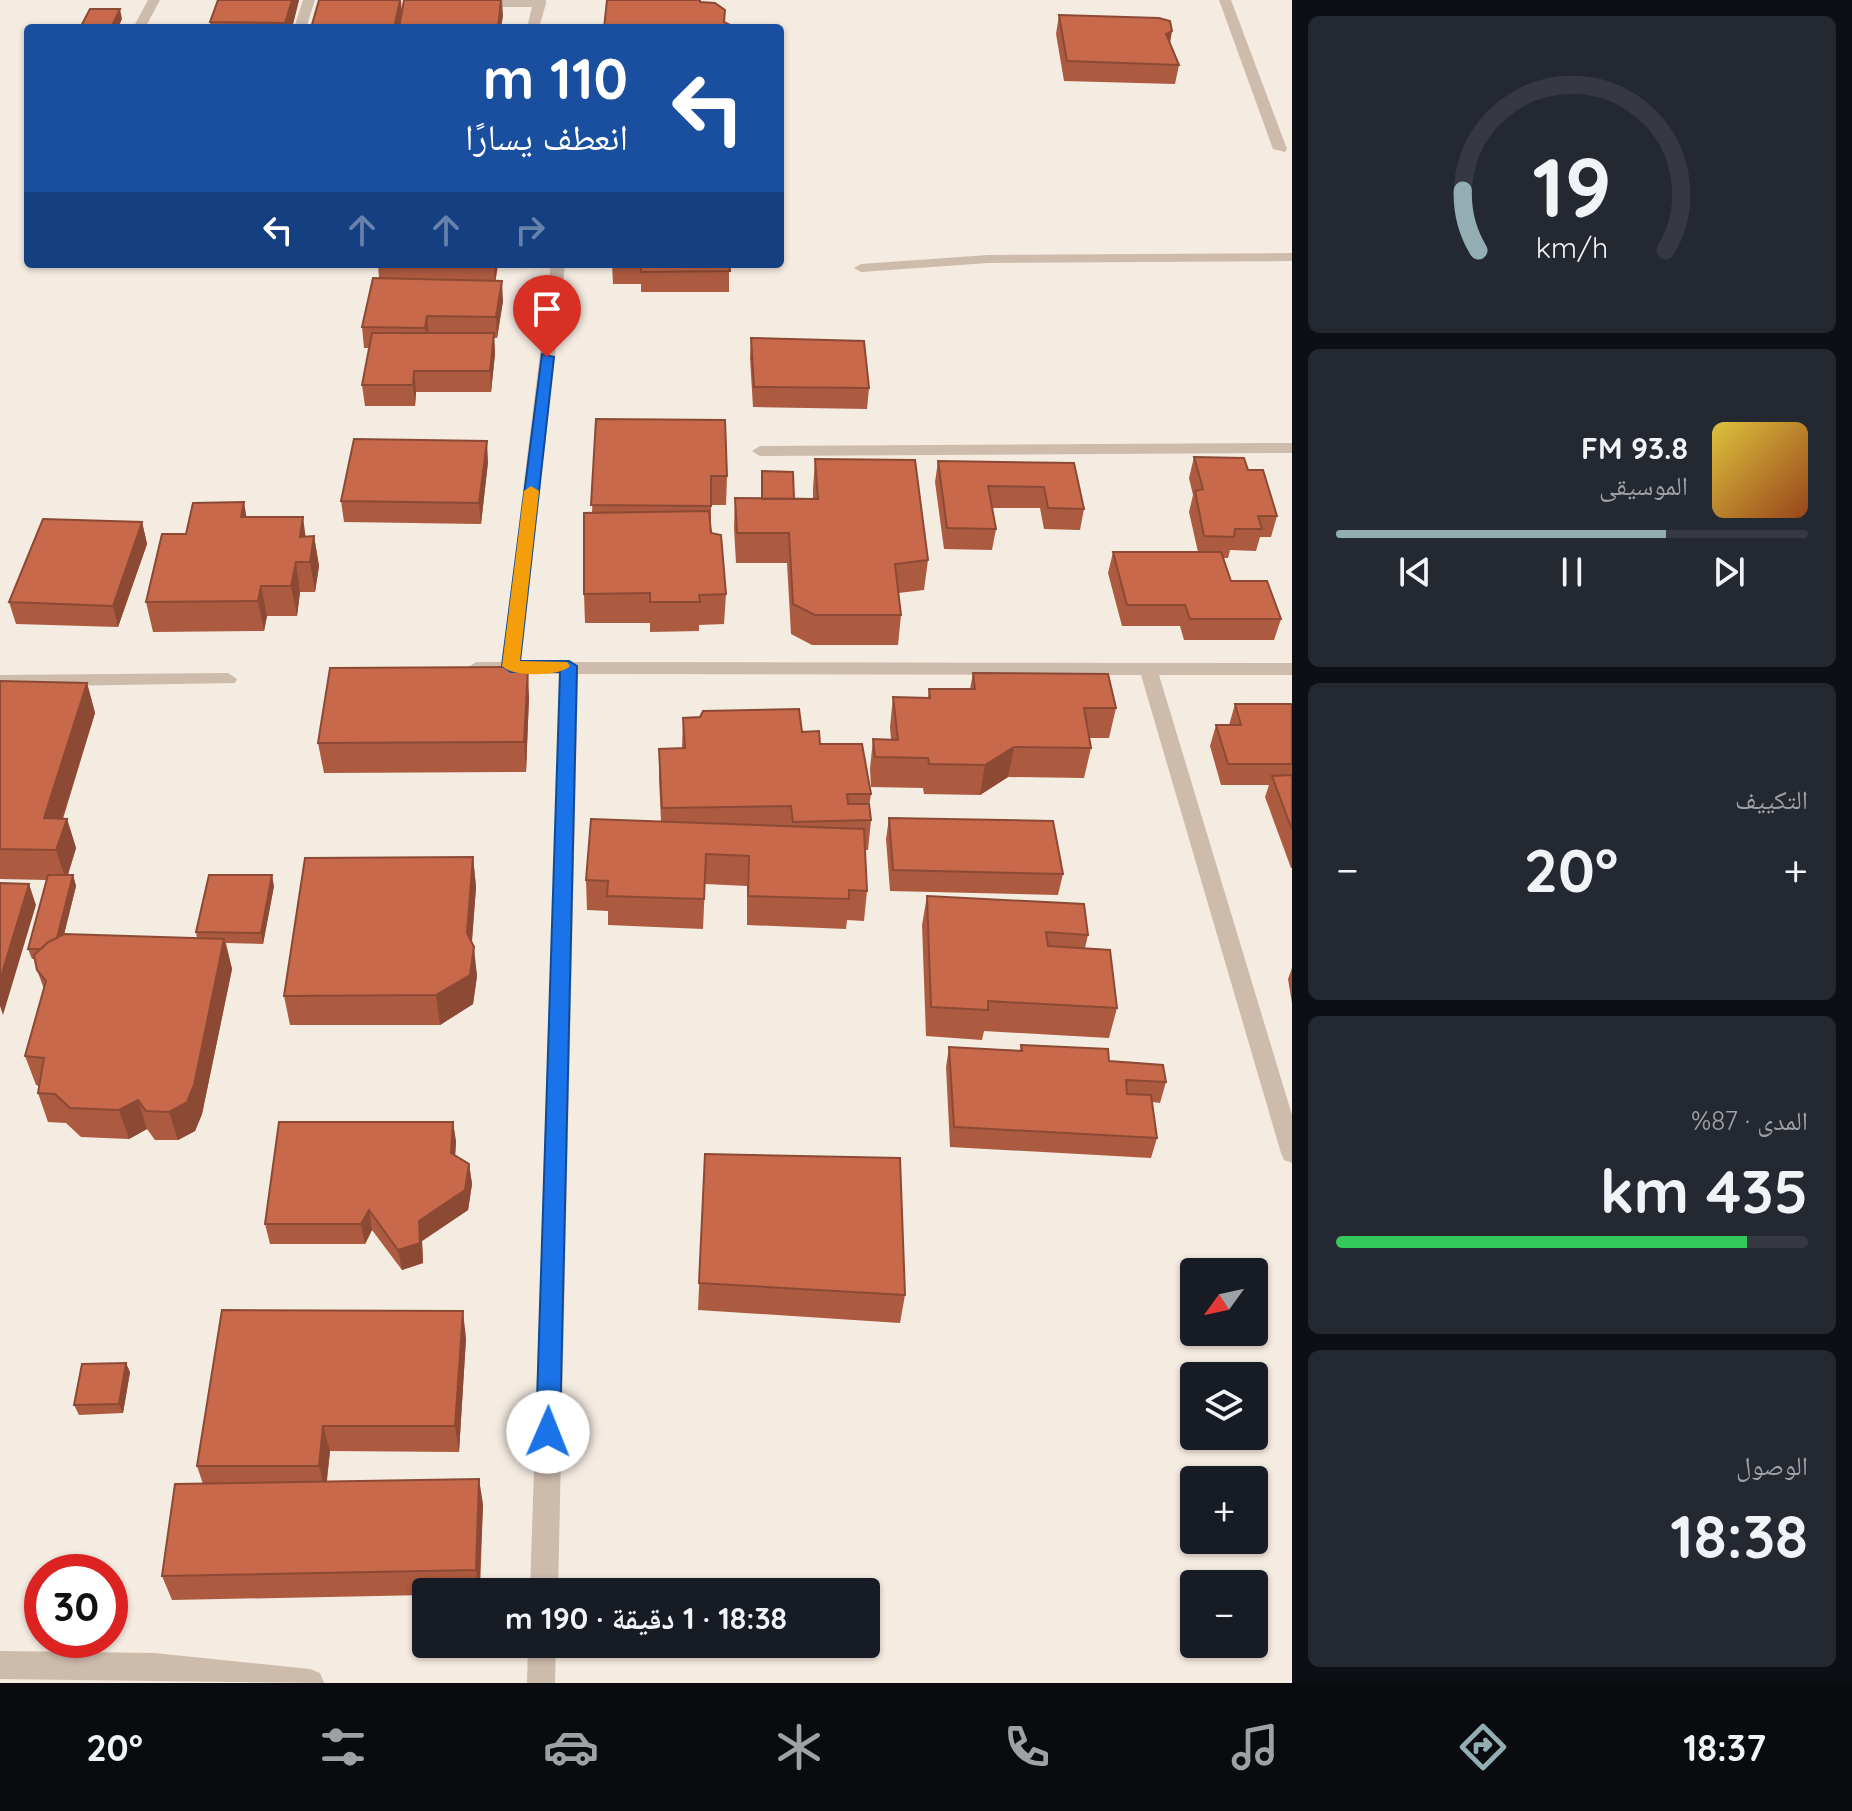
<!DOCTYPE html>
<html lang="ar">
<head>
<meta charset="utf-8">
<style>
	:root { --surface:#171b24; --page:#242831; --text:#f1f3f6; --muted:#9ea1a6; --line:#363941; --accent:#92aeb2 }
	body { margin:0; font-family:Quicksand,"Noto Naskh Arabic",sans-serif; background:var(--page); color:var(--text); direction:rtl; height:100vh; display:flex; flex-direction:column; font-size:30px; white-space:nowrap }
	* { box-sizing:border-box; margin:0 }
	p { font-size:26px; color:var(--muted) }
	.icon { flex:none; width:44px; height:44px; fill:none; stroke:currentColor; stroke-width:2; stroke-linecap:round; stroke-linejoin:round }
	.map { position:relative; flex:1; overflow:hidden; direction:ltr }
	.panel { display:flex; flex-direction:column; gap:16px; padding:16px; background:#0d0f14; width:560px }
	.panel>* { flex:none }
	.top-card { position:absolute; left:24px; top:24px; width:760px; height:244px; border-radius:8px; box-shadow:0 2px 6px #0004; direction:rtl; background:#1a4fa0; color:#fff; overflow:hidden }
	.needle { width:52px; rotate:237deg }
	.tools { position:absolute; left:1180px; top:1258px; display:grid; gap:16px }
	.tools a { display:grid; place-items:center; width:88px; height:88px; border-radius:8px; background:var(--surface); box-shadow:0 2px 6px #0004; font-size:40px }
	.speed { position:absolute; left:24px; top:1554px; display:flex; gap:16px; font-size:40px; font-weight:700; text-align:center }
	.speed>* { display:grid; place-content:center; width:104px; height:104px; border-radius:50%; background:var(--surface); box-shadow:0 2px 6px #0004; line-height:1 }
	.speed .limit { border:12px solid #d22; background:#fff; color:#111 }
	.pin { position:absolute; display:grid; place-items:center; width:68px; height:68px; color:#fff; margin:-82px -34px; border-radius:50% 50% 50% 0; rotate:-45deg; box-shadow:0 0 8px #0007 }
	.pin .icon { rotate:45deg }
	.me { position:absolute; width:88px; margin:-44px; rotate:1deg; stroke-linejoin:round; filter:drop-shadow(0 0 6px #0008) }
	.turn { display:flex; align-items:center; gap:28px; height:168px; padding:0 24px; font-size:36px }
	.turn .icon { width:104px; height:104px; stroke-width:2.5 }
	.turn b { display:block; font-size:56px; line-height:68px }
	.lanes { display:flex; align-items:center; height:76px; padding:0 24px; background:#0003; justify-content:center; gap:40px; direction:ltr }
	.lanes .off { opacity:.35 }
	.big { font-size:60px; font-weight:700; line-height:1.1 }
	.panel .tile { flex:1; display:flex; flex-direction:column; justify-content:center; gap:12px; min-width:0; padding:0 28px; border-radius:12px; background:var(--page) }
	.panel .dial { align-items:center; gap:0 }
	.dial svg { height:208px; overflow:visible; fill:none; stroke:var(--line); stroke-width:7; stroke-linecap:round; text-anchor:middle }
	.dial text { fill:var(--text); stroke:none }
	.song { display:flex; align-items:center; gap:24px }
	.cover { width:96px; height:96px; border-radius:12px; background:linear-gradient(135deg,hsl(50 70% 55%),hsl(20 70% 35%)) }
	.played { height:8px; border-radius:4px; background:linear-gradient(90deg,var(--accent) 70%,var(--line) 70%) }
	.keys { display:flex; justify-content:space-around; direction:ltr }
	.heat { display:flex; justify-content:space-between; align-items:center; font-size:44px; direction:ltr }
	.charge { height:12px; border-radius:6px; background:linear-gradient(90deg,#34c759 87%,var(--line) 0) }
	.trip { position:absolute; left:412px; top:1578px; width:468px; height:80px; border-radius:8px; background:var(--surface); box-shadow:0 2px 6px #0004; font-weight:700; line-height:80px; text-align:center; direction:rtl }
	.menu { display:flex; height:128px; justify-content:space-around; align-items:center; background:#090b0e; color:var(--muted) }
	.menu .icon { width:56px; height:56px }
	.menu .active { color:var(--accent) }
	.menu b { font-size:36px; color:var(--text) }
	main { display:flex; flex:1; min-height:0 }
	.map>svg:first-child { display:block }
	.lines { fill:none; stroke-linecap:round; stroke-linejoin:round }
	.minor { fill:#cdbbac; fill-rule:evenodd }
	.wall { fill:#ac5a40 }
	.shaded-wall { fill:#8c4a34 }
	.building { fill:#c8694b; stroke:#8c4a34; stroke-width:2 }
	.route { fill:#1a73e8; stroke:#114b97; stroke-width:2 }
	.slow { fill:#f59e0b }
</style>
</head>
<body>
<main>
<section class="panel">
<div class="tile dial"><svg viewBox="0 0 100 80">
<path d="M14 69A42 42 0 1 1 86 69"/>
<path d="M14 69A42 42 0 0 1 8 46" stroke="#92aeb2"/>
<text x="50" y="56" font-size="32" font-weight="700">19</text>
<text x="50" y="72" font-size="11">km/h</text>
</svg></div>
<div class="tile">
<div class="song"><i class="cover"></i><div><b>93.8 FM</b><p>الموسيقى</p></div></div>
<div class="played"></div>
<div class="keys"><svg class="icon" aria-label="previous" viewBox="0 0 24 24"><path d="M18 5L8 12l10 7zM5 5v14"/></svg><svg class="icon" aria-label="pause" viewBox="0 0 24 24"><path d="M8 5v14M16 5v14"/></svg><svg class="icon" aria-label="next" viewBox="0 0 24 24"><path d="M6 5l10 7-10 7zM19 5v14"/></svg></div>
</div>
<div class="tile"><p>التكييف</p>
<div class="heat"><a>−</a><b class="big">20°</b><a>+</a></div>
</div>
<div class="tile"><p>المدى · 87%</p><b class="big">435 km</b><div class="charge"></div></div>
<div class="tile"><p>الوصول</p><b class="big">18:38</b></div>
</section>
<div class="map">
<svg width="1292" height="1683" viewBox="0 0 1292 1683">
	<rect width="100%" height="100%" fill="#f4ebe1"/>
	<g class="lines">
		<path class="minor" d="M148,0H160L145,28H133Z
			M303,0H315L306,28H294Z
			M472,0H546V3L539,28H527L532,7H476L470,3Z
			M1219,0H1231L1287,149L1285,152L1273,149Z
			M1292,253V261L988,263L861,272L854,268L861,264L988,255Z
			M551,264H565L521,662L1292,663V675H1159L1292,1115V1163L1284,1160L1281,1153L1141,675L578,674L558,1592H530L560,674H476L467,668L476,662H502Z
			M1292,443V453L760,456L752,451L760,446Z
			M228,673L237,679L235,683L0,687V675Z
			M528,1644H556L555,1683H527Z
			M0,1651L154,1653L310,1669L320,1673L324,1683L0,1679Z"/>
	</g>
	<path class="wall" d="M299,0L292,28H211L210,22Z
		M1059,15L1179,65L1175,84L1064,81L1056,34Z
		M378,264H498L495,281L503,301L497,338H494L495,354L491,392H416L415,406H365L362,385L369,348H364L362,327L379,279Z
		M612,264H729V292H641V284H613Z
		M751,338L869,388L867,409L753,407L750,358Z
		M596,419L727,476L726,505H711V527L726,594L724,624L699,625V631L650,632V623H585L584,594L592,513Z
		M1194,457L1248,470L1277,516L1271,537H1260L1256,551L1230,550L1228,558H1224L1231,581L1281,619L1274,640H1184L1180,626H1122L1108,573L1113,552H1198L1189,512L1193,495L1189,478Z
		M815,459L928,560L924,590L898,593L901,615L898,645H812L791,634L787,563H736L734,528L735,498L813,499V489Z
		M938,461L1074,463L1084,509L1080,530L1044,529L1040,508H992L996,529L992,550L944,549L935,482Z
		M488,462L481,524L344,522L341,501Z
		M247,517L306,537L314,536L319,566L315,592H300L297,616H267L264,631L153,632L146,602L186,534Z
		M142,522L147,544L118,627L16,624L9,602Z
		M973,673L1116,708L1109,738H1089L1091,748L1084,778L1008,777L980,795L924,794L923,788L871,787L870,769L873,739L891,740L890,727L893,697L928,698L929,689H970Z
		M0,681L87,683L95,713L63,819H67L76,848L68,875H73L76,886L64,934L197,938L196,932L274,886L263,944L226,943L232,969L202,1114L195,1131L178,1140H155L147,1129L129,1139L81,1137L66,1123L48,1122L38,1093L39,1086L36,1085L25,1056L44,989L37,970L35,959H32L28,949L46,880L0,879Z
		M529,697L526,772L324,773L318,743Z
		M1235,704H1292V868H1291L1265,797L1269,785H1221L1210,746L1216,725H1229Z
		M683,718L802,732L820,744L871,794L869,807L871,820L868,850H865L867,891L864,921L847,920L846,929L747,925V886L705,884L703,929L608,925V911L587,910L586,880L661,822L659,779V749L682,748Z
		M889,818L1063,874L1058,895L890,891L886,839Z
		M473,857L476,887L472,942L477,976L473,1004L440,1025H290L284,996Z
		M927,896L1088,935L1085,948L1117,1008L1109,1038L984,1031L982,1040L926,1036L922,925Z
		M1292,968V1003L1288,979Z
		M1021,1045L1109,1061L1166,1082L1160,1103L1152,1102L1157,1138L1151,1158L950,1147L946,1067L949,1047L1020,1050Z
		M453,1122L456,1142L455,1155L469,1164L472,1184L468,1210L422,1241L423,1263L402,1270L372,1230L365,1244H270L265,1224Z
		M705,1154L905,1295L900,1323L698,1310Z
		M466,1338L459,1452L330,1451L327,1481L483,1504L480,1592H426V1595L172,1600L162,1576L203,1484L197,1466Z
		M130,1372L123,1413L79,1415L74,1405Z"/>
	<path class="shaded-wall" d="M292,0H299L292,28H286L285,23Z
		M400,0H401L402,15L399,28H394Z
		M502,0L503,16L501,28H498Z
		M120,9L122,19L118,28H111Z
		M1172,31L1169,50L1166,34Z
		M494,264H498L495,285Z
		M502,281L503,301L497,338L496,317Z
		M427,316L429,336L427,349L425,328Z
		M494,333L495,354L491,392L490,371Z
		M414,371L416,392L415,406L413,385Z
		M487,441L488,462L481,524L479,503Z
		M244,502L249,532L241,517Z
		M303,517L307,547L300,537Z
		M142,522L147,544L118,627L113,606Z
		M314,536L319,566L315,592L310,562Z
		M296,562L300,592L297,616L291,586Z
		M261,586L267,616L264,631L258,601Z
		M528,667L529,697L526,772L524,742Z
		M87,683L95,713L53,848L44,818Z
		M1014,747L1008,777L980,795L985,765Z
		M67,819L76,848L66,880L56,850Z
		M473,857L476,887L470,963L467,933Z
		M73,875L76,886L58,959L54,949Z
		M272,875L274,886L263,944L261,933Z
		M29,884L36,905L3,1015L0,1006V980Z
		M224,939L232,969L202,1114L195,1131L178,1140L169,1112Z
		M474,947L477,976L473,1004L440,1025L436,995Z
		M138,1100L147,1129L129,1139L119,1110Z
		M453,1122L456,1142L454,1173L451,1153Z
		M469,1164L472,1184L468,1210L422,1241L423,1263L402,1270L398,1250L419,1221Z
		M369,1210L372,1230L365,1244L361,1224Z
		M463,1311L466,1338L459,1452L455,1426Z
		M126,1363L130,1372L123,1413L119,1404Z
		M323,1426L330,1451L325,1492L319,1466Z
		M479,1479L483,1504L479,1592L476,1570Z"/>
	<path class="building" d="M218,0H292L285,23L210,22Z
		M319,0H400L394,28H311Z
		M404,0H501L498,28H399Z
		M607,0H700V2L715,3L725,10L724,22L734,27L733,28H604Z
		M90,9H120L111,28H80Z
		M1059,15L1159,18L1170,21L1172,31L1166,34L1179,65L1067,61Z
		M641,264H729L730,271L641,272Z
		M373,278L502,281L496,317L427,316L425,328L362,327Z
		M372,333H494L490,371H414L413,385H362Z
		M751,338L864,341L869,388L754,387Z
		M596,419L725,420L727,476H711V506L591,505Z
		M354,439L487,441L479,503L341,501Z
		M1194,457L1244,458L1248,470H1263L1277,516H1258L1262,529H1235L1234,537L1204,536L1195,491L1203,489Z
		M815,459L915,460L928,560L895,564L901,615H815L793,604L789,533H737L735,498L818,499Z
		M938,461L1074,463L1084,509L1048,508L1044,487L988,486L996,529L947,528Z
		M762,471L793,472L794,499H762Z
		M244,502L241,517H303L300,537L314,536L310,562H296L291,586H261L258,601L146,602L162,534H186L193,503Z
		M709,511L711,533L721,535L726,594L699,595L700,602H650V593L584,594V513Z
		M43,519L142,522L113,606L9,602Z
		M1113,552H1221L1231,581H1267L1281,619H1190L1185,605H1127Z
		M528,667L524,742L318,743L330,668Z
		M973,673L1108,674L1116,708H1084L1091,748L1014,747L985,765L929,764L928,758L875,757L873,739L898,740L893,697L930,698L929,689H975Z
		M0,681L87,683L44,818L67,819L56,850L0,849Z
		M1235,704H1292V764H1228L1216,725H1241Z
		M799,709L802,732L819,731L820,744H862L871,794H847L848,804H869L871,820L793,822L791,806L662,808L659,749L685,748L683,718L700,717L703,711Z
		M1292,775V830L1272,776Z
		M889,818L1053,821L1063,874L893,870Z
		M591,819L864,829L867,891L849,890V899L748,896L749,856L706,854L704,899L607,896L608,881L586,880Z
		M473,857L467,933L474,947L470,975L436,995L284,996L305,858Z
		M48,875H73L57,938L48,942L41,949H28Z
		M209,875H272L261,933L196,932Z
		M0,883L29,884L0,980Z
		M927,896L1084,904L1088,935L1046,932L1048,946L1110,950L1117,1008L988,1001V1010L931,1007Z
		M64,934L224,939L194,1085L187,1102L169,1112L146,1111L138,1100L119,1110L70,1108L55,1094L38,1093L44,1058L25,1056L46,981L37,970L34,955L48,942Z
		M1021,1045L1108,1049L1109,1061L1163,1065L1166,1082L1126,1080L1127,1094L1151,1095L1157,1138L954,1127L949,1047L1022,1051Z
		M279,1122H453L451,1153L469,1164L465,1190L419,1221L420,1243L398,1250L369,1210L361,1224H265Z
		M705,1154L900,1158L905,1295L699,1283Z
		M222,1310L463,1311L455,1426H323L319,1466H197Z
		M126,1363L119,1404L74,1405L82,1364Z
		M479,1479L476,1570L162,1576L175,1484Z"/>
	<path class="route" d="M542,354L554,357L520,661H569L577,666L560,1432L556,1440L548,1443L540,1440L536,1432L560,672H511L502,666Z"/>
	<path class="slow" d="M531,486L539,491L520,661L567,662L570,666C560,677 512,677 502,666L524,491Z"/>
</svg>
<div class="tools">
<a><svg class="needle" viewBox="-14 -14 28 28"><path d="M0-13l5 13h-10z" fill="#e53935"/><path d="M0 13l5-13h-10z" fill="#9ea1a6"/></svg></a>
<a><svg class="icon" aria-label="layers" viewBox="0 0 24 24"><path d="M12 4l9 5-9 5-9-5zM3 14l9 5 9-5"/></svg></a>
<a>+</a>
<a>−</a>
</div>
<div class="speed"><div class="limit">30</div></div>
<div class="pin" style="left:547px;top:357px;background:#d93025"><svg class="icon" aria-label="arrive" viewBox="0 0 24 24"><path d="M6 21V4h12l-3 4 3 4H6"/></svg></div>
<svg class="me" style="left:548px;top:1432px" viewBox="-20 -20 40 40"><circle r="19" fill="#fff"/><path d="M0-13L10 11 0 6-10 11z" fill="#1a73e8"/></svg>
<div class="trip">18:38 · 1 دقيقة · 190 m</div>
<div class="top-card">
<div class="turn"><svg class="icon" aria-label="left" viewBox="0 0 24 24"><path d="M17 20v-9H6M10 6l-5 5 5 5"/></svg><div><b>110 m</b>انعطف يسارًا</div></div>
<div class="lanes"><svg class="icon" aria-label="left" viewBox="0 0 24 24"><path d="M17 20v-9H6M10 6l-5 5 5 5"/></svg><svg class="icon off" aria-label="ahead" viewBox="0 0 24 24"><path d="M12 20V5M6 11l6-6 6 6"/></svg><svg class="icon off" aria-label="ahead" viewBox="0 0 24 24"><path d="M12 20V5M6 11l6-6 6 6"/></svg><svg class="icon off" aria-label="right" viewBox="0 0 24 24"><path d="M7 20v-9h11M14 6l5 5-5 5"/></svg></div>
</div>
</div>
</main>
<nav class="menu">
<b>18:37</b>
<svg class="icon active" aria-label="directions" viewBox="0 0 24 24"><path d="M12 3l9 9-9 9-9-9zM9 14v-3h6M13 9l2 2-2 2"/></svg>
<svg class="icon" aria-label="music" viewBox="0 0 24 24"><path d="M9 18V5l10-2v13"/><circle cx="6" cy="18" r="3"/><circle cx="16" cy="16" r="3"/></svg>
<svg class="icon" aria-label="phone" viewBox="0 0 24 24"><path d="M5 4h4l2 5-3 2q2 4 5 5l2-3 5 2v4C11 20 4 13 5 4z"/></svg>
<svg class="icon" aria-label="climate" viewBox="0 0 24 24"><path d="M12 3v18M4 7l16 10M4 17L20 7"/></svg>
<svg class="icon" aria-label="car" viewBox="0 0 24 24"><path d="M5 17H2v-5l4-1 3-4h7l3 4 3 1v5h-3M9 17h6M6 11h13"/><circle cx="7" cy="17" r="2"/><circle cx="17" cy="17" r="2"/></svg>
<svg class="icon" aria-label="filters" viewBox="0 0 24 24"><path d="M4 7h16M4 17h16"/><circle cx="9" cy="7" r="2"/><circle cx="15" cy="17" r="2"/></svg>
<b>20°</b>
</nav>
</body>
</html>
